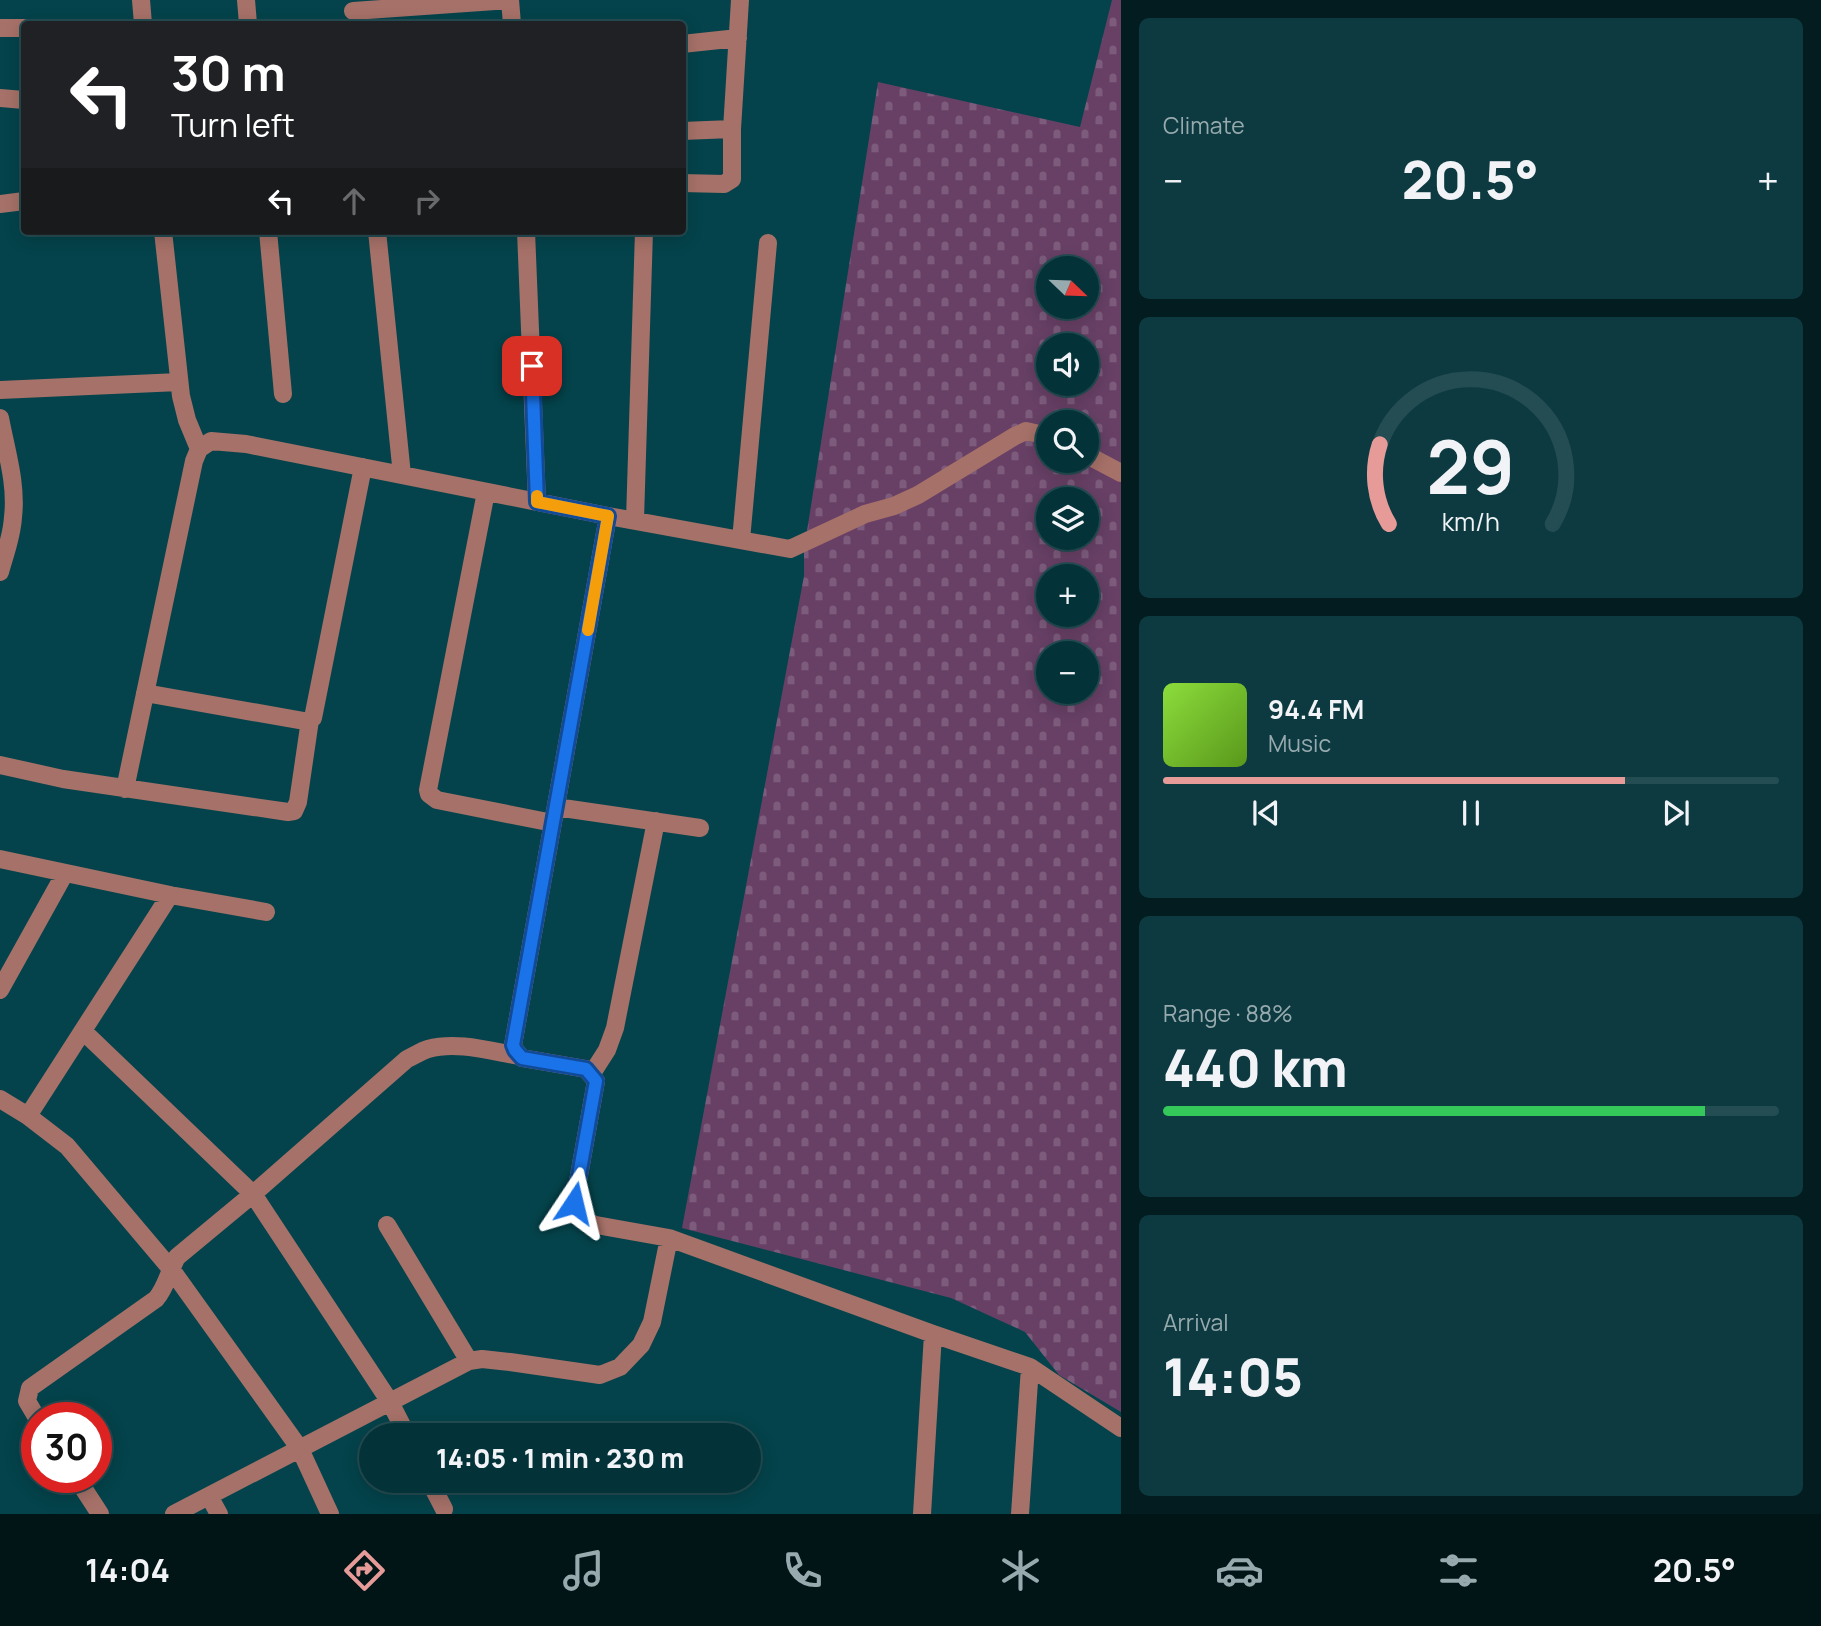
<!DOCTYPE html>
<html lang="en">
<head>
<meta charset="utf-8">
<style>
	:root { --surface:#033238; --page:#0d3a40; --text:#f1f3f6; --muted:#97aaae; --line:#244d53; --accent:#e69b98 }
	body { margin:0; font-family:Manrope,sans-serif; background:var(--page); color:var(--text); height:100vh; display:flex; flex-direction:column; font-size:26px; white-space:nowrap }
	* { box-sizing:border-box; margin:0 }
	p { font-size:23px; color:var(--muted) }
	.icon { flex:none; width:38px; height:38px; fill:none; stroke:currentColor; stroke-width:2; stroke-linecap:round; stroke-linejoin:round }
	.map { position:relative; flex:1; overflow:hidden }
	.sheet { display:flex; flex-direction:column; gap:18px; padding:18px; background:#021c1f; width:700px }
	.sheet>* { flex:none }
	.hud { position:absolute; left:21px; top:21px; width:665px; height:214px; border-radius:7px; box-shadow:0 4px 18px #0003,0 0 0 2px var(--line); background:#202124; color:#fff; overflow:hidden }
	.needle { width:46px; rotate:113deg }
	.controls { position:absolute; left:1036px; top:256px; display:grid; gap:14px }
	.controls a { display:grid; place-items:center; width:63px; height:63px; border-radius:50%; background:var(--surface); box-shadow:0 4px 18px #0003,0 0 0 2px var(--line); font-size:35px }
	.speed { position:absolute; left:21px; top:1402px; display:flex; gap:14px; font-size:35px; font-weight:700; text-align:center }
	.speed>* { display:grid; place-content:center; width:91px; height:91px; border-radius:50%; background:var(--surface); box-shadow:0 4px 18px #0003,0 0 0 2px var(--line); line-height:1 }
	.speed .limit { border:10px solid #d22; background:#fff; color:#111 }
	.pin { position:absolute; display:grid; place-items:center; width:60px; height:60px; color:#fff; margin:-30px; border-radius:14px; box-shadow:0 4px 10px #0006 }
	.me { position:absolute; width:77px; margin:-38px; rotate:10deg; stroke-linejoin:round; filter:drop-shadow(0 0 5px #0008) }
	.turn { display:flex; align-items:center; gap:24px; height:147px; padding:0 35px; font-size:32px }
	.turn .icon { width:91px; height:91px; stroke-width:2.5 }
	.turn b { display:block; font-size:49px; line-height:60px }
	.lanes { display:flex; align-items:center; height:66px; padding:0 35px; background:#0003; justify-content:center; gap:35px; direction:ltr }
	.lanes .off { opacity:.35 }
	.big { font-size:52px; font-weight:800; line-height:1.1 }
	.sheet .tile { flex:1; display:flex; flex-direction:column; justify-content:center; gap:10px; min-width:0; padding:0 24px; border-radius:10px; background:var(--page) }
	.sheet .dial { align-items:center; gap:0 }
	.dial svg { height:182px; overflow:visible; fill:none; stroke:var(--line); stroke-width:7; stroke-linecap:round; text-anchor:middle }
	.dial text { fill:var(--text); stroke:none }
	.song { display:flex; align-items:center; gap:21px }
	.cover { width:84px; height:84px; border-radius:10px; background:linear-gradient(135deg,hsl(90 70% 55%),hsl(90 70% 35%)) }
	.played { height:7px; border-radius:4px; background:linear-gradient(90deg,var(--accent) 75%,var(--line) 75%) }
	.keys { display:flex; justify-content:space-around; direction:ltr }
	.heat { display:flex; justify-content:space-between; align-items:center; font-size:38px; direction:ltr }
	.charge { height:10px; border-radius:5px; background:linear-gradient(90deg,#34c759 88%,var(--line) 0) }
	.trip { position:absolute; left:359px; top:1423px; width:402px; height:70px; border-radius:35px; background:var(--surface); box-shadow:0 4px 18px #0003,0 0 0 2px var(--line); font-weight:800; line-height:70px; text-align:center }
	.tabs { display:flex; height:112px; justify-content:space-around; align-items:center; background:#011416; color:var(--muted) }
	.tabs .icon { width:49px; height:49px }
	.tabs .current { color:var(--accent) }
	.tabs b { font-size:32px; color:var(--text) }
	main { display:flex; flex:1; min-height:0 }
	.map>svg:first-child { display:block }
	.cemetery { fill:url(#cemetery-stones); fill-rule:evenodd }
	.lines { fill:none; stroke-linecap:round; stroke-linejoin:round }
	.minor { stroke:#a67168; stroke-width:18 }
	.route-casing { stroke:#114b97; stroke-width:18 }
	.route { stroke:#1a73e8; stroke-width:12 }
	.slow { stroke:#f59e0b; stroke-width:12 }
</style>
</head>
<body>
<main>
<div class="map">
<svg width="1121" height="1514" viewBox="0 0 1121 1514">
	<defs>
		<pattern id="cemetery-stones" width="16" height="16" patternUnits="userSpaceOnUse" patternTransform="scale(1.75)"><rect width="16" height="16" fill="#684066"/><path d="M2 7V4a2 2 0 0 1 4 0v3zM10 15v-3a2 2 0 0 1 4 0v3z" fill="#7c5b7c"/></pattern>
	</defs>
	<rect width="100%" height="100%" fill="#04434b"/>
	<path class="cemetery" d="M1112,0H1121V1412L1059,1375L1025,1332L951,1298L682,1228L804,576V550L878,82L1080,127ZM1048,268H1087V306H1048ZM1048,345H1087V383H1048ZM1048,422H1087V460H1048ZM1048,499H1087V537H1048ZM1048,576H1087V614H1048ZM1048,653H1087V691H1048Z"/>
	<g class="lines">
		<path class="minor" d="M141,0L143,24
			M246,0L248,24
			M510,0L512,24
			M353,11L510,0
			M0,28H24
			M682,44L738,38
			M0,98L24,100
			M682,131L732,129
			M682,183L724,184L732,179V129L740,0
			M0,204L24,201
			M163,231L181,396L187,420L199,449
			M268,231L283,394
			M377,231L402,475
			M526,231L537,502
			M0,390L179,382
			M0,418C6,450 17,484 13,517C12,536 5,554 0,572
			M1087,455L1121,473
			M486,492L428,790L429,794L437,800L553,823
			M608,516L513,1045L515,1050L522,1058L586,1069L596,1081L574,1203L578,1214L584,1221L596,1225L669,1238L933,1334L1030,1367L1121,1428
			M635,520L644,231
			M741,540L768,243
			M145,693L304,721L310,720L313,718L363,467
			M0,765L63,779L288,812L294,811L298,802L310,720
			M125,789L194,461L199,449L211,441L246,444L608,516L790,549L865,514L894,506L918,495L1015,436L1026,431L1048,436
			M556,807L700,828
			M0,859L170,895L266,912
			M0,990L65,873
			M83,1031L253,1194L390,1402L407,1435
			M591,1075L607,1050L615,1028L656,821
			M0,1099L28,1116L67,1146L171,1269L300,1449L330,1514
			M28,1116L170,895
			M387,1225L469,1361
			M37,1418L27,1401L30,1388L156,1299C166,1288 169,1271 177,1257L253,1194L407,1059C414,1056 421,1051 428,1049C457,1041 490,1051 519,1056
			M76,1477L100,1514
			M429,1480L444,1509
			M209,1496L219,1514
			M174,1514L469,1361L482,1359L510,1362L600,1375L620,1367L641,1345L652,1322L669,1238
			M922,1514L933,1334
			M1020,1514L1030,1367"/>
	</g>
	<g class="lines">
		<g class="route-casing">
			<path id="route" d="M532,366L537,502L608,516L513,1045L515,1050L522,1058L586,1069L596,1081L574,1203"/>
		</g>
		<use href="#route" class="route"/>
		<path class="slow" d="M537,496V502L608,516L588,630"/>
	</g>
</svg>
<div class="controls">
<a><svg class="needle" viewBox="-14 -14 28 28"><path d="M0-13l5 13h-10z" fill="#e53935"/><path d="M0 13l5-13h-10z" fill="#97aaae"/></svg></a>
<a><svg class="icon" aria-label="sound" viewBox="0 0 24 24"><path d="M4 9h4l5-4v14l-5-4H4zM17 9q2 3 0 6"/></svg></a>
<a><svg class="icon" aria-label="search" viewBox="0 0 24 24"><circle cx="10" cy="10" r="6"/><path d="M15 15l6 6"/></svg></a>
<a><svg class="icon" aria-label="layers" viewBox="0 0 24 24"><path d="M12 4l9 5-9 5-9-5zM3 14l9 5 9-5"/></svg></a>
<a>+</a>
<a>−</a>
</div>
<div class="speed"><div class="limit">30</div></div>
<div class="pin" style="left:532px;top:366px;background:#d93025"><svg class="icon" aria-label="arrive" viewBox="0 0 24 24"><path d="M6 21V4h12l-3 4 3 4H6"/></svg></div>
<svg class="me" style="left:574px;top:1203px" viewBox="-20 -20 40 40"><path d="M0-17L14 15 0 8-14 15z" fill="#1a73e8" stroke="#fff" stroke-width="4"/></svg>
<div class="trip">14:05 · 1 min · 230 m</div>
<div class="hud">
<div class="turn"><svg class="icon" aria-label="left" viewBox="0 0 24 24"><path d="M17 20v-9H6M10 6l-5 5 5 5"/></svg><div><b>30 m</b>Turn left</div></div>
<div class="lanes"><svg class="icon" aria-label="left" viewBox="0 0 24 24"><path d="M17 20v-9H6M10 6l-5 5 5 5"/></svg><svg class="icon off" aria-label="ahead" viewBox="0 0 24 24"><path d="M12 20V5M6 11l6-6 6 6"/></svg><svg class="icon off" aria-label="right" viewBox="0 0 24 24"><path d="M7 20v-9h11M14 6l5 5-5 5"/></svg></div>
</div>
</div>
<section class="sheet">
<div class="tile"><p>Climate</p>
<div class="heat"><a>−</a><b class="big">20.5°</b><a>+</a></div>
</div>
<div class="tile dial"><svg viewBox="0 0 100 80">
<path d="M14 69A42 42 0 1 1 86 69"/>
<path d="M14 69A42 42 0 0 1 10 34" stroke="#e69b98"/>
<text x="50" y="56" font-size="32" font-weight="700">29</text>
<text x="50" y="72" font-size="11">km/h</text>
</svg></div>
<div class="tile">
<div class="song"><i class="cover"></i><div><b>94.4 FM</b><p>Music</p></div></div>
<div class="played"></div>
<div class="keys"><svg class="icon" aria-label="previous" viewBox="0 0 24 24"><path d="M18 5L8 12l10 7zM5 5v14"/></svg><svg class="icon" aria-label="pause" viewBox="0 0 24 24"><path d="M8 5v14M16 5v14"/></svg><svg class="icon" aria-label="next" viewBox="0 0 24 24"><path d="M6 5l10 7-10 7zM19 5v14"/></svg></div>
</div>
<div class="tile"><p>Range · 88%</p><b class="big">440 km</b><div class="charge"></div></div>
<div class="tile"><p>Arrival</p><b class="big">14:05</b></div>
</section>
</main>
<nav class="tabs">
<b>14:04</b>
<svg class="icon current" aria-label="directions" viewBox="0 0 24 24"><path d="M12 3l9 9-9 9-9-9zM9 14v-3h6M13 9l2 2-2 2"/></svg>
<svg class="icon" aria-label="music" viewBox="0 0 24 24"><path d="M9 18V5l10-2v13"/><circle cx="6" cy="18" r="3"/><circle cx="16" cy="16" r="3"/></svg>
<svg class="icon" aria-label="phone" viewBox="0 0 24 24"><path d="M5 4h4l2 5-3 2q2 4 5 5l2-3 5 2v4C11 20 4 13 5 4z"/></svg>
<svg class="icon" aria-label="climate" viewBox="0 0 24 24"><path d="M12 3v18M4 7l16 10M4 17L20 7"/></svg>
<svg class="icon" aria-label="car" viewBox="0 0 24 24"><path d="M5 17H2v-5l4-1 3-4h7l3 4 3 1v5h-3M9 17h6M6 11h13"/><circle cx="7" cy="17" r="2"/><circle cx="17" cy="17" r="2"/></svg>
<svg class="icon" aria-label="filters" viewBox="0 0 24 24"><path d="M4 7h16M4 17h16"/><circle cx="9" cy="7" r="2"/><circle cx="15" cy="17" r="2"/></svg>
<b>20.5°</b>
</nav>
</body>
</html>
